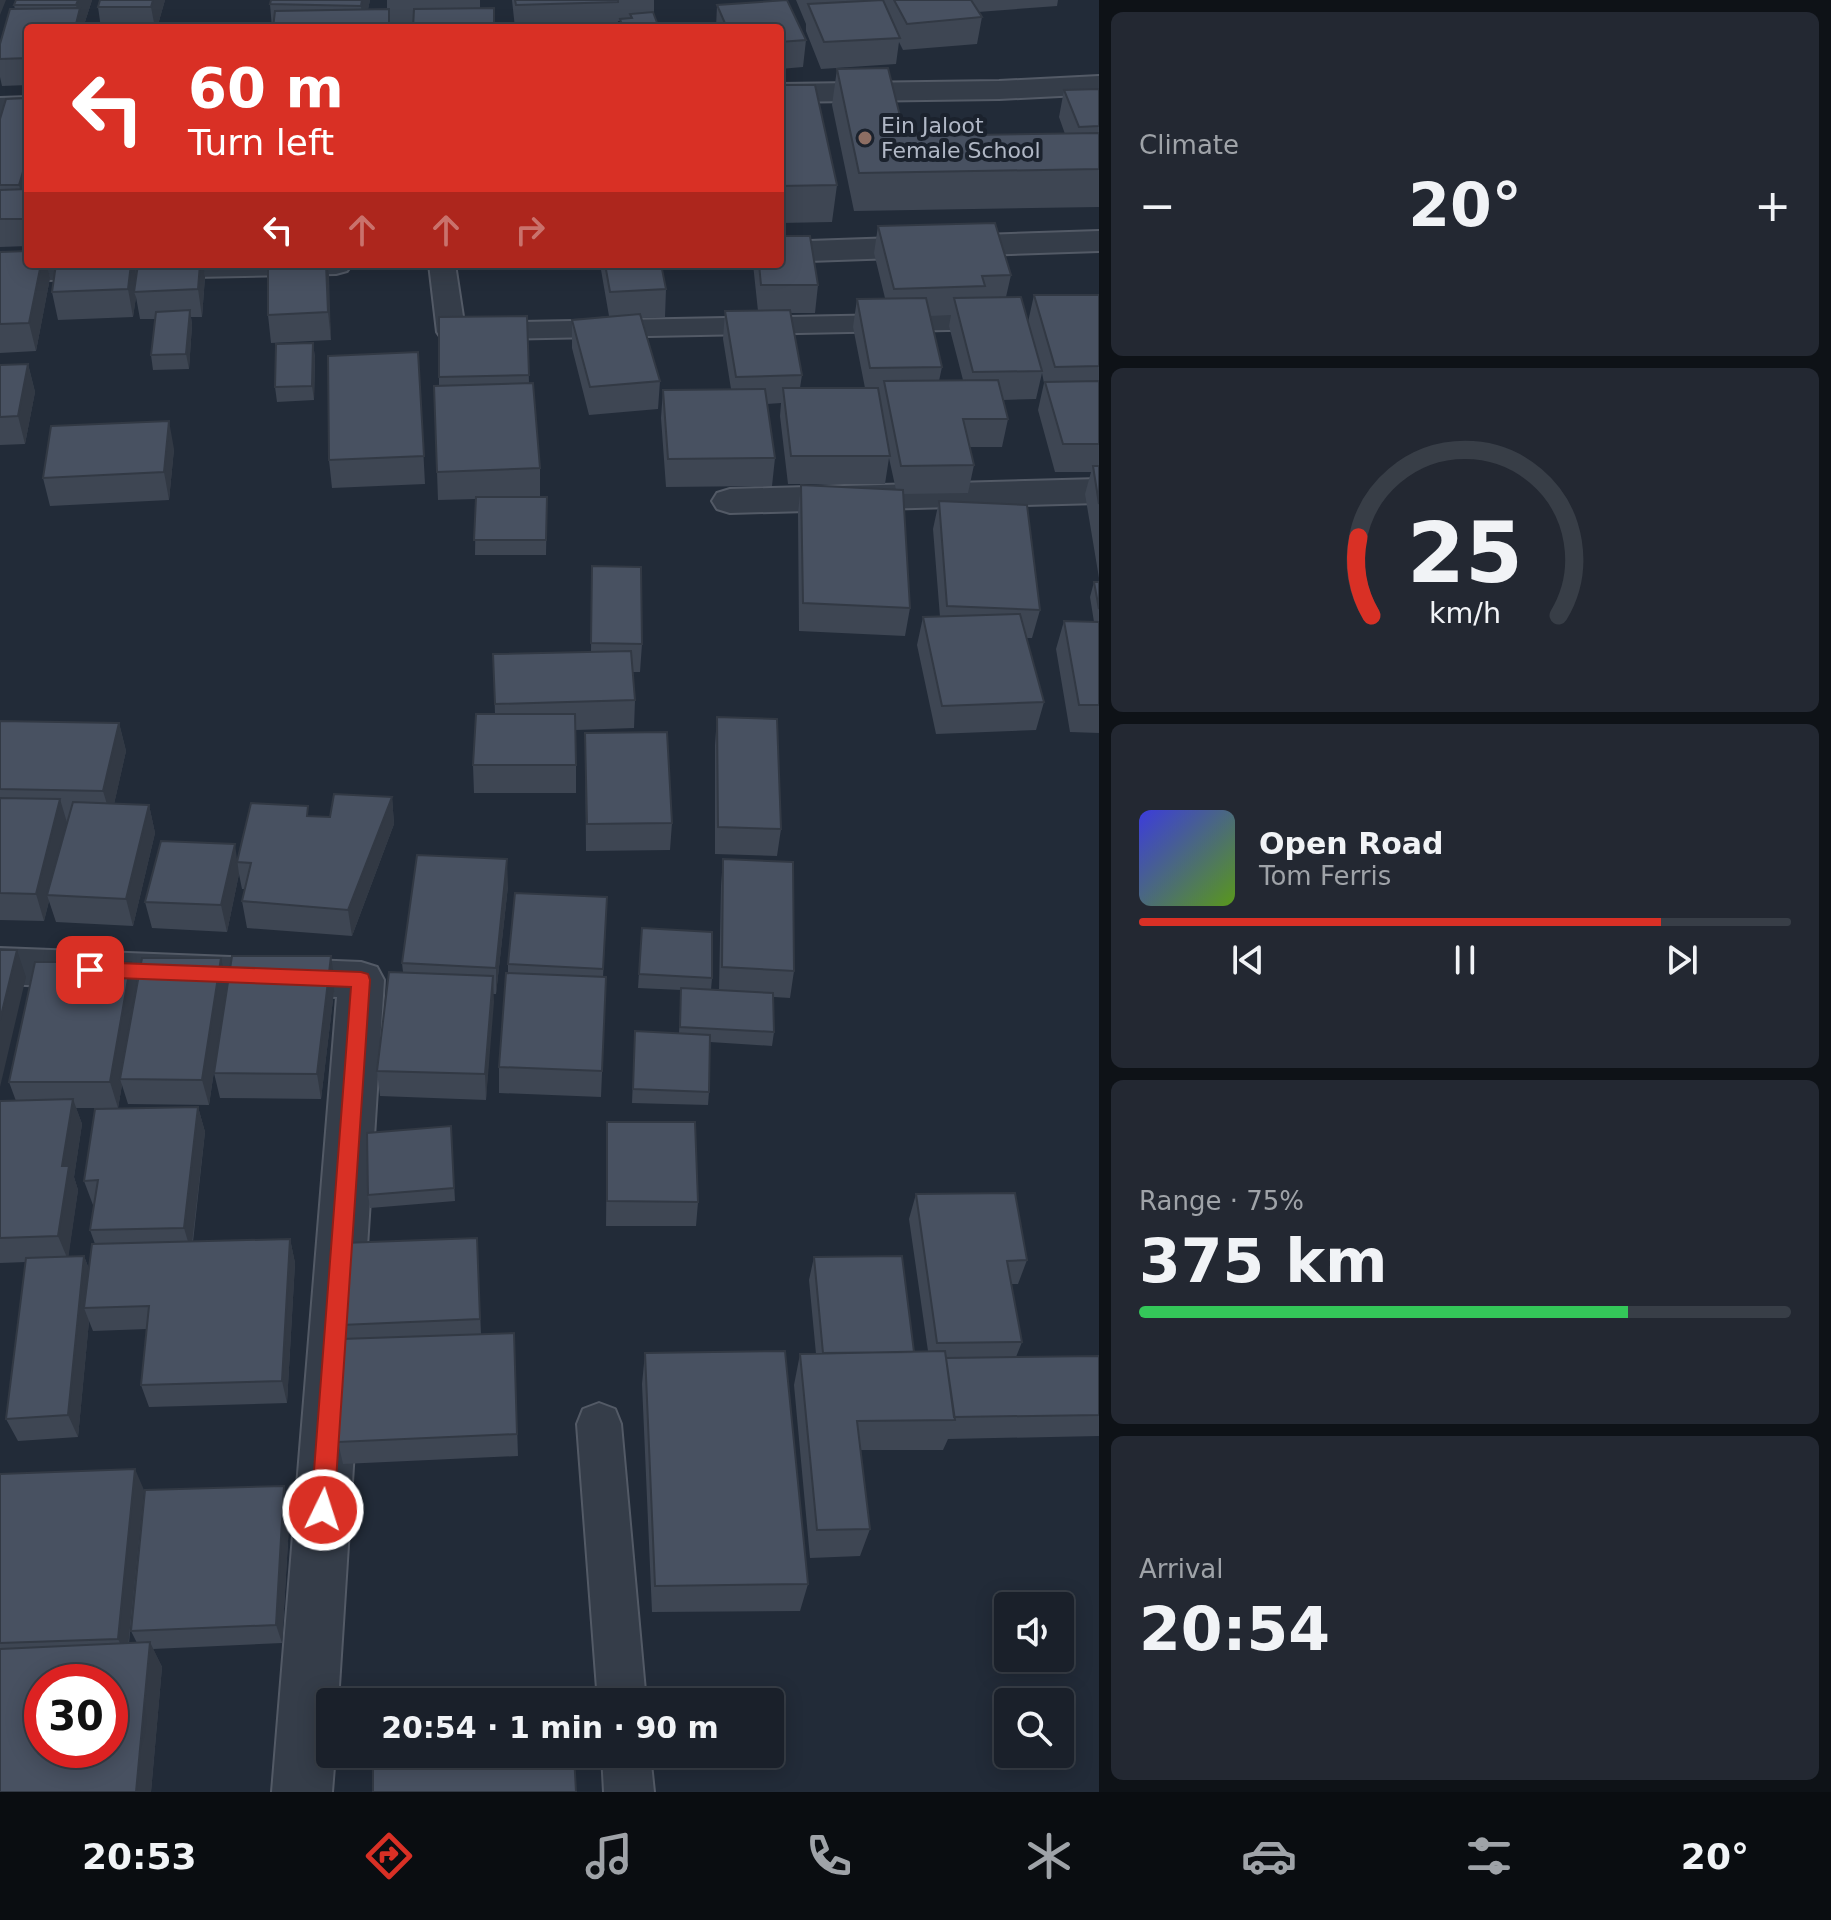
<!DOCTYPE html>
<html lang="en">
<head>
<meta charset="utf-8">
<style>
	:root { --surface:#1a202a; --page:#232832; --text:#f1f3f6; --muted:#9fa3a8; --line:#383e47; --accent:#d93025 }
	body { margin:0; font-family:"DejaVu Sans",sans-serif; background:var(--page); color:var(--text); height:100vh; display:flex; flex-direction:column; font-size:30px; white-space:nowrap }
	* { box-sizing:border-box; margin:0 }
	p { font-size:26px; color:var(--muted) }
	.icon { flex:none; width:44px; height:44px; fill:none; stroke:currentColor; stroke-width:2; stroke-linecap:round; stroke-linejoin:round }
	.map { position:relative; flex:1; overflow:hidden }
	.drawer { display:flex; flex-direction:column; gap:12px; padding:12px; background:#0e1217; width:732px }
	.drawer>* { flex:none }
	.top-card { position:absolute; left:24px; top:24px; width:760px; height:244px; border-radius:8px; box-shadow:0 4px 20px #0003,0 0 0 2px var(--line); background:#d93025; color:#fff; overflow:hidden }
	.fabs { position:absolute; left:994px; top:1592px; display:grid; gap:16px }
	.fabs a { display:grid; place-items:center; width:80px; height:80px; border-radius:8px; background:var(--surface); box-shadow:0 4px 20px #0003,0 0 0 2px var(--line); font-size:40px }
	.speed { position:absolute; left:24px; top:1664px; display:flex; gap:16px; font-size:40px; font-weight:700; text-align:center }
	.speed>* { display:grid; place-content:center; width:104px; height:104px; border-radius:50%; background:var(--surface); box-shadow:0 4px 20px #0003,0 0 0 2px var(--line); line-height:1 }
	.speed .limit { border:12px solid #d22; background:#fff; color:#111 }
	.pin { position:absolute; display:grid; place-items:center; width:68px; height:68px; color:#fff; margin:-34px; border-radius:16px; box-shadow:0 4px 12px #0006 }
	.me { position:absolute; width:88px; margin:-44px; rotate:4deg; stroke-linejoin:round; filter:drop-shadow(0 0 6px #0008) }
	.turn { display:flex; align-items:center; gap:28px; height:168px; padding:0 32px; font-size:36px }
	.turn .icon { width:104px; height:104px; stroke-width:2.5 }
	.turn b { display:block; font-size:56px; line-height:68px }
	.lanes { display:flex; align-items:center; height:76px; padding:0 32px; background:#0003; justify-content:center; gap:40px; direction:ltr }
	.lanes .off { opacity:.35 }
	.big { font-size:60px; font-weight:700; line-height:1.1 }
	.drawer .tile { flex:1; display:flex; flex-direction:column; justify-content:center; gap:12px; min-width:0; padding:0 28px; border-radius:12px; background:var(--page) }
	.drawer .dial { align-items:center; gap:0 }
	.dial svg { height:208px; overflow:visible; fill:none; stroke:var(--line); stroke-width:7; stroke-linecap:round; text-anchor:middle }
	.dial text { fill:var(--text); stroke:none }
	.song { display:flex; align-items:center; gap:24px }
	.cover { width:96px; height:96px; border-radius:12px; background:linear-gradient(135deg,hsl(240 70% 55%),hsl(90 70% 35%)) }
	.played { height:8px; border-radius:4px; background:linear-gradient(90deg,var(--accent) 80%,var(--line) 80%) }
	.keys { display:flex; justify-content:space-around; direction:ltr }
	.heat { display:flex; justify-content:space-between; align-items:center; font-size:44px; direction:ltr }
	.charge { height:12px; border-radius:6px; background:linear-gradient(90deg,#34c759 75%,var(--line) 0) }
	.trip { position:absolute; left:316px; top:1688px; width:468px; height:80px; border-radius:8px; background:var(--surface); box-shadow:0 4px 20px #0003,0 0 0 2px var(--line); font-weight:700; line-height:80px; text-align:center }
	.menu { display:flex; height:128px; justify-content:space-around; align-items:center; background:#0a0d11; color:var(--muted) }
	.menu .icon { width:56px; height:56px }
	.menu .current { color:var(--accent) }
	.menu b { font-size:36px; color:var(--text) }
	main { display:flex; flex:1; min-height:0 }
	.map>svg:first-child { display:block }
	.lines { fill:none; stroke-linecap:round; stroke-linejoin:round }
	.service-casing { stroke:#535a66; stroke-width:4 }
	.minor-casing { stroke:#535a66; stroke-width:4 }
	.service { fill:#353d49; fill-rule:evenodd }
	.minor { fill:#353d49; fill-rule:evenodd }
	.wall { fill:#3e4653; fill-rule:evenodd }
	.shaded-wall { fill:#323944 }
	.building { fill:#485161; stroke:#323944; stroke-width:2; fill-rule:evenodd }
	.route { fill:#d93025; stroke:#8d1f18; stroke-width:2 }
	.education-dot { fill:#8d6e63; stroke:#1b222d; stroke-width:3 }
	.labels { text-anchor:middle; stroke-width:8; stroke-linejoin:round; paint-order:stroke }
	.far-poi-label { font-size:22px; fill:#b0b7c5; stroke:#1b222d; text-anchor:start }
</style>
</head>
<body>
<main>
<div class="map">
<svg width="1099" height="1792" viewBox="0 0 1099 1792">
	<rect width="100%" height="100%" fill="#222b38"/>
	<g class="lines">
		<g class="service-casing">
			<path id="service" d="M429,264H455L464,323L997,313L1007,315L1011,321L1007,327L997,329L451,340L441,338L437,332Z
				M599,1403L615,1409L621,1424L646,1702H598L577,1424L583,1409Z
				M602,1754H650L654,1792H604Z"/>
		</g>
		<g class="minor-casing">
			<path id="minor" d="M1099,76V94L999,99L780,102V84L999,81Z
				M28,97V115L0,116V98Z
				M1099,231V251L780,262V242Z
				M0,261H28V264H352L347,271L336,274L0,281Z
				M1099,479V503L730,513L717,509L712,501L717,493L730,489Z
				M0,948L361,962L377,967L384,980L338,1702H330V1754H335L332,1792H272L337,997L0,984Z"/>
		</g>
		<use href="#service" class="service"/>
		<use href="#minor" class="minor"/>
	</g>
	<path class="wall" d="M16,0H92L84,25L28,28V85L2,86L0,77V44L15,9L14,5Z
		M165,0L157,28H101L98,7Z
		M370,0L368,9H387V0H480V9L413,24H390V28H272L270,4Z
		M512,0H654V15L659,28H620V21H618L617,28H515Z
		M787,0L806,40L803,67L780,69V28H716L717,5Z
		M796,0H1058L1057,6L978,12L982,17L977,44L903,50L899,42L896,64L821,69L806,31V24Z
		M837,69L905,136L1065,134L1059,117L1064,90L1099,89V207L854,211L832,105Z
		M780,85L837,185L832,222L780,223Z
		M28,98V246L0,247V119Z
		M878,226L1011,275L1006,297L1028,322L1034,295H1099V578L1085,494L1091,472H1055L1038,410L1044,383L1042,373L1036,399L1003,400L1008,419L1002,447H970L974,465L968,493L903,494L910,608L905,636L799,631L798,513L801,485L896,490L889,458L885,484H788L780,416L781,403L767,404L775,458L772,486L666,487L661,418L663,390L731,389L723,339L725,311H758L753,264H780L818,285L815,313H790L802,375L800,388H865L853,327L857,299L885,298L874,253ZM951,315L949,326L963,380L939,381L942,367L930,316Z
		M0,252L28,264H47L50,278L36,351L0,353Z
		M131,264H134L136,275L138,264H203L205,277L202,317H191L192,325L189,369L153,370L151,355L155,319H140L136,297L133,317L58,320L52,292Z
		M268,264H327L331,340L271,343L268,315Z
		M600,264H661L666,289L665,317L642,318L660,381L658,409L589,415L572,348V320L609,316Z
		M527,316L529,383L540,468V496L519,497H547L546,555H475L476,499L438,500L434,386H439V317Z
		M313,343L315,358L314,400L277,402L275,387Z
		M418,352L425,484L332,488L329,460Z
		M28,364L35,392L25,444L0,445V365Z
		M174,449L169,500L50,506L43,478Z
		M939,501L1040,610L1032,638H1026L1044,702L1036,730L936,734L917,645L923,617H940L933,529Z
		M592,566L642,644L640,672H633L635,700L634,728L576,730V793H474L473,765L495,714L493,654L591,652Z
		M1094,582H1099V733L1070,732L1056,649L1064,621L1094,622L1090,597Z
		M717,717L781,829L777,856L715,854V745Z
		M0,721L119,723L126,751L114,804L149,805L155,833L133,926L56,922L49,901L44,921L0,920Z
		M585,733L672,823L670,850L586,851Z
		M392,797L394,824L352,936L247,928L242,901L245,889H242L239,874L227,932L152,928L145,902L238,859L310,816L330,817Z
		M723,859L794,971L790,998L774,997V1032L772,1046L710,1042L709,1092L708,1105L632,1103L635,1031L679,1033L681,990L638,988L642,928L712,978L711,990H719L721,886Z
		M508,886L496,994H493L486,1100L380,1096L377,1071L403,972L402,963Z
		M606,924L603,977H606L601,1097L499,1093V1067L508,973V964Z
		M335,983L321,1099L220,1098L214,1073Z
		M137,984H227L209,1105L128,1104L122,1085L118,1108H76L82,1124L74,1177L78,1190L68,1257L84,1256L89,1269L95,1244L90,1230L94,1205H93L84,1181L198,1107L205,1132L193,1242L290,1239L295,1263L287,1403L149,1407L141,1385L147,1329L93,1331L89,1321L78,1437L18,1441L6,1419L26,1262L0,1263V1101H16L9,1082Z
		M607,1122L698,1202L696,1226H606Z
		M451,1126L455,1201L370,1208L368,1195Z
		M916,1194L1027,1260L1018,1284H1011L1022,1342L1016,1357L1099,1356V1436L948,1439L943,1450H860L870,1529L860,1556L810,1558L794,1385L800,1354H816L809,1280L814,1257L914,1352L928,1351L909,1219Z
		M477,1238L481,1334L514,1333L518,1456L343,1464L338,1442L344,1339L341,1325Z
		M645,1353L808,1584L800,1611L652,1612L642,1384Z
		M0,1474L144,1490L129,1643H137L131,1631L290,1507L282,1643L153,1649L162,1667L151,1792H0Z"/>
	<path class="shaded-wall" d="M0,0H6L0,15Z
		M78,0H92L84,25V28H75L78,15L76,5Z
		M153,0H165L157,28H155L151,7Z
		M362,0H370L364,28H363L361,6Z
		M28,155V204L26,212L19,185Z
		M41,264H47L50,278L36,351L29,323Z
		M131,264H134L137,280L134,292L136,297L133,317L128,289Z
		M200,264H203L205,277L202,317L198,289Z
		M326,264H327L329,275L331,340L328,312Z
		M190,310L192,325L189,369L186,354Z
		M313,343L315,358L314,400L312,386Z
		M28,364L35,392L25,444L18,416Z
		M169,421L174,449L169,500L164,472Z
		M119,723L126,751L111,818L103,791Z
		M392,797L394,824L352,936L348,910Z
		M60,799L68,826L47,895L49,901L44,921L36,894Z
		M149,805L155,833L133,926L126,899Z
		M235,844L239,874L227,932L221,905Z
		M507,859L508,886L496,994V968Z
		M17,950L26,977L0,1087V1020Z
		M331,956L335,983L321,1099L317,1074Z
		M221,958L227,984L209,1105L202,1080Z
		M131,962L139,988L120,1079L122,1085L118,1108L110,1082Z
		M493,976L494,1002L486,1100L485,1074Z
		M73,1099L82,1124L74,1177L78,1190L68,1260L58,1236L62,1166Z
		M198,1107L205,1132L191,1252L184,1228Z
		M290,1239L295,1263L287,1403L282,1381Z
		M84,1256L93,1280L84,1308L89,1321L78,1437L68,1415Z
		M135,1469L144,1490L127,1657L118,1639Z
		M284,1486L290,1507L282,1643L276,1625Z
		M150,1642L162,1667L151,1792H136Z"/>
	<path class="building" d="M16,0H78L76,5H14Z
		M100,0H153L151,7H98Z
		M271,0H362L361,6L270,4Z
		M515,0H618V2L516,5Z
		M787,0L806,40L780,42V28H727L717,5Z
		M883,0L900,38L824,42L808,4Z
		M894,0H971L982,17L907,24Z
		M80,8L75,28H28V58L0,59V44L10,9Z
		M494,8V28H413L414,9Z
		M389,9V28H273L275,11Z
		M653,12L659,28H623L620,19L632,18L630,14Z
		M888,68L905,136L1099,133V169L859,173L837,69Z
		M780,85H815L837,185L780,186Z
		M1099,89V126L1079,127L1064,90Z
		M28,98V155L19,185H0V119L6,99Z
		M28,189V219H0V190Z
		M995,223L1011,275L982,276L985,286L894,289L878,226Z
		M780,236H810L818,285H761L759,264H780Z
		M28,251V264H41L29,323L0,324V252Z
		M56,264H131L128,289L52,292Z
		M138,264H200L198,289L134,292Z
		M268,264H326L328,312L268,315Z
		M605,264H661L666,289L610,292Z
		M1034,295H1099V366L1055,367Z
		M1021,297L1042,371L973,372L954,298Z
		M926,298L942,367L870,368L857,299Z
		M190,310L186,354L151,355L156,312Z
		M790,310L802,375L736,377L725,311Z
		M640,314L660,381L590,387L572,320Z
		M527,316L529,375L439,377V317Z
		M313,343L312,386L275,387L276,344Z
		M418,352L424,456L329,460L328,356Z
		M28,364L18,416L0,417V365Z
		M998,380L1008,419H963L974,465L901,466L884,381Z
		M1099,381V444H1063L1045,382Z
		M533,383L540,468L437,472L434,386Z
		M783,388H878L890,456H791Z
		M765,389L775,458L668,459L663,390Z
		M169,421L164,472L43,478L51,426Z
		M1093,466H1099V504Z
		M801,485L903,490L910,608L803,603Z
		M476,497H547L546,540H474Z
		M939,501L1027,505L1040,610L947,606Z
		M592,566L641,567L642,644L591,643Z
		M1094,582H1099V609Z
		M1020,614L1044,702L942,706L923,617Z
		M1064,621L1099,622V705H1079Z
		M631,651L635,700L495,704L493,654Z
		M476,714H575L576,765H473Z
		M717,717L777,719L781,829L718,827Z
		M0,721L119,723L103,791L0,789Z
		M667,732L672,823L587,824L585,733Z
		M334,794L392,797L348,910L242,901L251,863L237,862L251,803L308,806L307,816L330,817Z
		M0,798L60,799L36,894L0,893Z
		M73,802L149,805L126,899L47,895Z
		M161,841L235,844L221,905L145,902Z
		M417,855L507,859L496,968L402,963Z
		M723,859L793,862L794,971L722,967Z
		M515,893L607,897L603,969L508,964Z
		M642,928L712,932V978L639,974Z
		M0,950H17L0,1020Z
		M232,956H331L317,1074L214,1073Z
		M142,958H221L202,1080L120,1079Z
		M35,962H131L110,1082H9Z
		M389,972L493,976L485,1074L377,1071Z
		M506,973L606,977L602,1071L499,1067Z
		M681,988L773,993L774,1032L680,1027Z
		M635,1031L710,1035L709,1092L633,1089Z
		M73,1099L62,1166H69L58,1236L0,1238V1101Z
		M198,1107L184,1228L90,1230L98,1180L84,1181L95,1109Z
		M607,1122H695L698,1202L607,1201Z
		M451,1126L454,1188L368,1195L367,1133Z
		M1015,1193L1027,1260L1007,1261L1022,1342L937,1343L916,1194Z
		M477,1238L480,1319L341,1325L343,1243Z
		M290,1239L282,1381L141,1385L149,1306L84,1308L92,1244Z
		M84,1256L68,1415L6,1419L26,1258Z
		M902,1256L914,1352L823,1353L814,1257Z
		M514,1333L517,1434L338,1442L341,1339Z
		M785,1351L808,1584L655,1586L645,1353Z
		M945,1351L955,1420L857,1421L870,1529L817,1530L800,1354Z
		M1099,1356V1415L954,1417L946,1358Z
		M135,1469L118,1639L0,1643V1474Z
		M284,1486L276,1625L131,1631L145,1490Z
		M150,1642L136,1792H0V1649ZM42,1682H110V1750H42Z
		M373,1754H574L576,1792H373Z"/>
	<path class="route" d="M90,962L361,972L368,974L370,980L334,1510L331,1517L323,1521L315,1517L311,1510L351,987L90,977L84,975L81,970L84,964Z"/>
	<circle class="education-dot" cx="865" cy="138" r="8"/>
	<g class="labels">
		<g class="far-poi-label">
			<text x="881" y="133">Ein Jaloot<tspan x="881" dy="25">Female School</tspan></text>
		</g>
	</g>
</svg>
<div class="fabs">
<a><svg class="icon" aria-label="sound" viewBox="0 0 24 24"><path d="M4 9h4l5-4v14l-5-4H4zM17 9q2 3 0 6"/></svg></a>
<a><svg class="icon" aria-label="search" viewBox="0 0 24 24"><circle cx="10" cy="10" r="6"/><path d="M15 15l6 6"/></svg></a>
</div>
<div class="speed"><div class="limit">30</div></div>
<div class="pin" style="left:90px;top:970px;background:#d93025"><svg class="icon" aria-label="arrive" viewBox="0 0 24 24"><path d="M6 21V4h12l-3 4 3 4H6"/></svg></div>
<svg class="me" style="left:323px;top:1510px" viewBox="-20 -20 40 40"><circle r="17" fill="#d93025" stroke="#fff" stroke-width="3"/><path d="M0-11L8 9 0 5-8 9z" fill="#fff"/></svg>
<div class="trip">20:54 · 1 min · 90 m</div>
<div class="top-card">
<div class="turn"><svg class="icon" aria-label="left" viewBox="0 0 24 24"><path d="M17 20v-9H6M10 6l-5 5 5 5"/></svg><div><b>60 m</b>Turn left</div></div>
<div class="lanes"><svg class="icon" aria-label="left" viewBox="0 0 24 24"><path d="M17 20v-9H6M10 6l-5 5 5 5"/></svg><svg class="icon off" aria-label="ahead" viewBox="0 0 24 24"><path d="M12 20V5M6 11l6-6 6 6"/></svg><svg class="icon off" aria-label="ahead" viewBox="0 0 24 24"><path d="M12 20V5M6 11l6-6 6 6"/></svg><svg class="icon off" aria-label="right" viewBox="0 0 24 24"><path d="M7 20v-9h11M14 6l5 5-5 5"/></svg></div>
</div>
</div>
<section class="drawer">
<div class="tile"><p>Climate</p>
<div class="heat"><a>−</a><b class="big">20°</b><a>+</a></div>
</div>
<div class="tile dial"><svg viewBox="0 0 100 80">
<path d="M14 69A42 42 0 1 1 86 69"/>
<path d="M14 69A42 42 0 0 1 9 39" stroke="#d93025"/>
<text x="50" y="56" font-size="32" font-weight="700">25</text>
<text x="50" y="72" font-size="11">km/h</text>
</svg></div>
<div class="tile">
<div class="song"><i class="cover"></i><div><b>Open Road</b><p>Tom Ferris</p></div></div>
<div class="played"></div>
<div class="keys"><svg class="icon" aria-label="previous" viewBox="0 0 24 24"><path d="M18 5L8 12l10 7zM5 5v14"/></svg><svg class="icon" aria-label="pause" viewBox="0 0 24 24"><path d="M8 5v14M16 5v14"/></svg><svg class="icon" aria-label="next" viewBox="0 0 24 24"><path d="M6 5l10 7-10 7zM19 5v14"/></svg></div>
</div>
<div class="tile"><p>Range · 75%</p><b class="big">375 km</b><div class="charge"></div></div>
<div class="tile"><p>Arrival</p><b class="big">20:54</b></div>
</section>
</main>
<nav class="menu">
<b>20:53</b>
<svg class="icon current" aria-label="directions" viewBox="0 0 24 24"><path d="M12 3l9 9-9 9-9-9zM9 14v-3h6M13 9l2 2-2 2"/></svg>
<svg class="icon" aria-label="music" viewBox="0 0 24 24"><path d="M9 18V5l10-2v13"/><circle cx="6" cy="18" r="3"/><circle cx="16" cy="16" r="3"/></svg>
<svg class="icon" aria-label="phone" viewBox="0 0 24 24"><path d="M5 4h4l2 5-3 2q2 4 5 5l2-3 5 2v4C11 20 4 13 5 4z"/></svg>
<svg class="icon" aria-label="climate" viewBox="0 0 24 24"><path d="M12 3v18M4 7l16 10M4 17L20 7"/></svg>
<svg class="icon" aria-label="car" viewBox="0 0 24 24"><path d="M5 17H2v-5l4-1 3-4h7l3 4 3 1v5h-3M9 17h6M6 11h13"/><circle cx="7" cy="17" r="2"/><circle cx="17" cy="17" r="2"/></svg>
<svg class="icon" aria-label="filters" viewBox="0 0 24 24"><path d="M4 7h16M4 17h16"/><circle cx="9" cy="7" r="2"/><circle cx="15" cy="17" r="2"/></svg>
<b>20°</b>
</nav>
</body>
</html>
